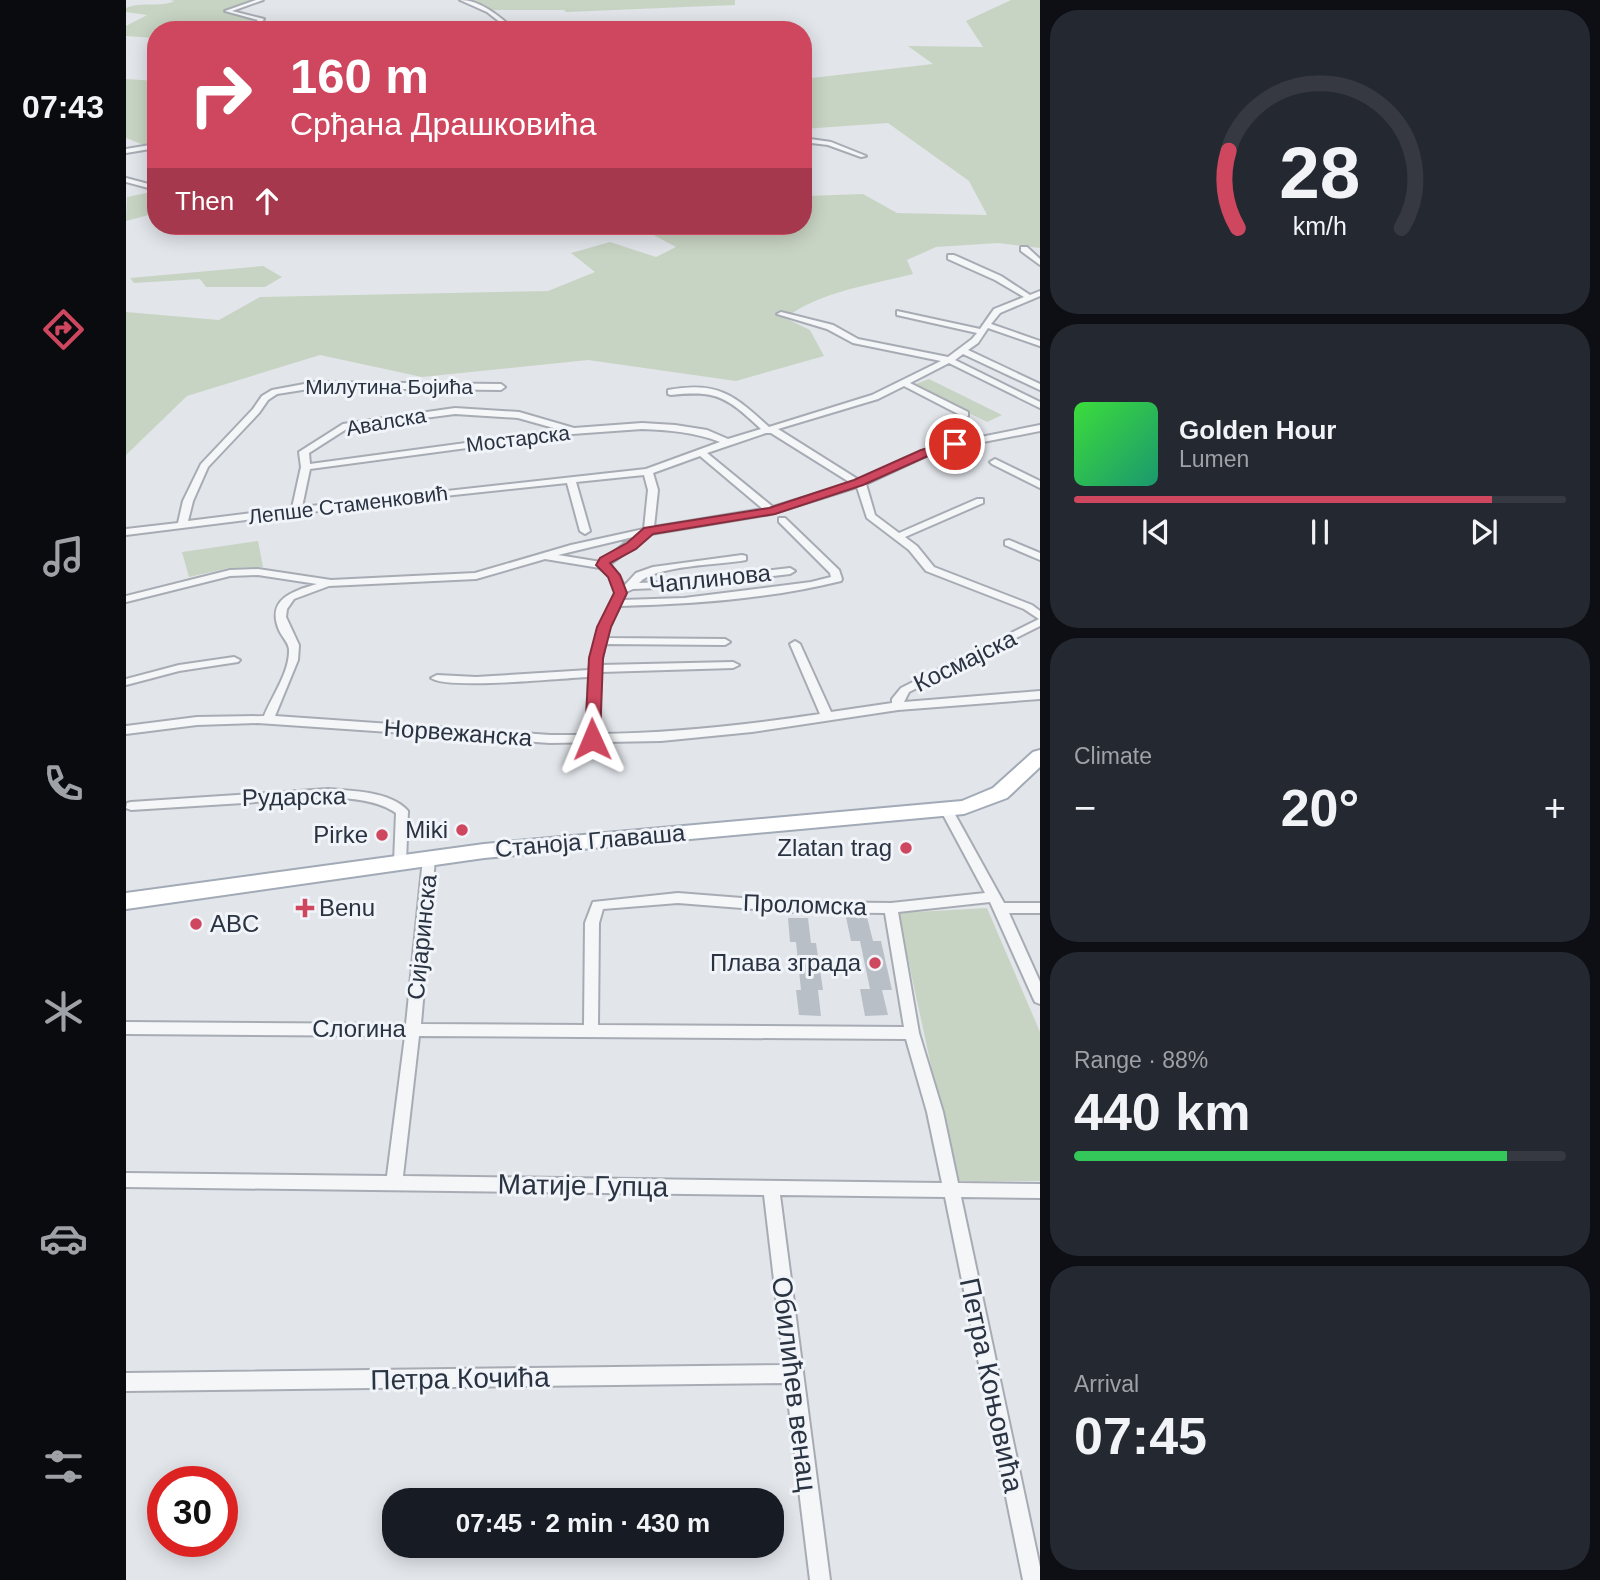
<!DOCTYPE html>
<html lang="en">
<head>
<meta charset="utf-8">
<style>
	:root { --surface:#171b24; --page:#242831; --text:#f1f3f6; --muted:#9ea1a6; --line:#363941; --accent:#cf475f }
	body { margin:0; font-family:Helvetica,sans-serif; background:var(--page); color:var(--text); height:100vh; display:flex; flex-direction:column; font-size:26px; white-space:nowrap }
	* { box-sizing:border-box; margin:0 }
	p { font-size:23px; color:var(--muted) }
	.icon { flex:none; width:38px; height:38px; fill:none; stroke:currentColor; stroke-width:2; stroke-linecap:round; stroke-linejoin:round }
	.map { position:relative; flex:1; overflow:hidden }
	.side { display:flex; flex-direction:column; gap:10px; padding:10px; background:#0d0f14; width:560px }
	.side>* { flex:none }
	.hud { position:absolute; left:21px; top:21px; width:665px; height:214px; border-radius:28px; box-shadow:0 4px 18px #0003; background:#cf475f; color:#fff; overflow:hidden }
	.speed { position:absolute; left:21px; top:1466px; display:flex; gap:14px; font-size:35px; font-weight:700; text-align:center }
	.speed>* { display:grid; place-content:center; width:91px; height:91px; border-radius:50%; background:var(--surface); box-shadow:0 4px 18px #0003; line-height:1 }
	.speed .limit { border:10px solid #d22; background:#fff; color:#111 }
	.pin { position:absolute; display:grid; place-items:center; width:60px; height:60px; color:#fff; margin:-30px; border:4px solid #fff; border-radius:50%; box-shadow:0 2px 7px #0007 }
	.me { position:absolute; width:77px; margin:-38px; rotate:359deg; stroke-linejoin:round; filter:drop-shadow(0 0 5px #0008) }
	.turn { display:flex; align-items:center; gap:24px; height:147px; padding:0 28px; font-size:32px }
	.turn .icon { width:91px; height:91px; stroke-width:2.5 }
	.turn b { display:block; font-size:49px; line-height:60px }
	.then { display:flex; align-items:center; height:66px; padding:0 28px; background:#0003; gap:14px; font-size:26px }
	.big { font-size:52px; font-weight:700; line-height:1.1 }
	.side .widget { flex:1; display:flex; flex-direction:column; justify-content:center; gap:10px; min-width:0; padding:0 24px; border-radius:28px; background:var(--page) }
	.side .dial { align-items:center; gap:0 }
	.dial svg { height:182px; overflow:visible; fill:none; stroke:var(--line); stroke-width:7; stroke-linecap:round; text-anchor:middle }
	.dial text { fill:var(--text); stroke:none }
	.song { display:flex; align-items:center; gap:21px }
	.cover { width:84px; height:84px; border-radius:10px; background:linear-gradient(135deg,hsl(120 70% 55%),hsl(160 70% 35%)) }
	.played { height:7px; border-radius:4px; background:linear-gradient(90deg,var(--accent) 85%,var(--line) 85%) }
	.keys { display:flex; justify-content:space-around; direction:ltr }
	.heat { display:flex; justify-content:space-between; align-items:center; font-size:38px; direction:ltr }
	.charge { height:10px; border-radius:5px; background:linear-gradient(90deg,#34c759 88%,var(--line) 0) }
	.trip { position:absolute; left:256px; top:1488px; width:402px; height:70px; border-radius:28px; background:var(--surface); box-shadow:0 4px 18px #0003; font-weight:700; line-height:70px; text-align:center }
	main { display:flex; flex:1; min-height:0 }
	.tab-bar { display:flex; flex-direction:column; width:126px; justify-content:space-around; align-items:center; background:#090b0e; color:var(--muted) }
	.tab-bar .icon { width:49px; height:49px }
	.tab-bar .selected { color:var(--accent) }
	.tab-bar b { font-size:32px; color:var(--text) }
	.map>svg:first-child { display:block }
	.green { fill:#c8d4c3 }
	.building { fill:#b9bfc7 }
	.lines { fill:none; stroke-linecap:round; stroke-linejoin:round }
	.street-casing { stroke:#a7acb4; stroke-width:4 }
	.primary-casing { stroke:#a1aab6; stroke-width:4 }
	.street { fill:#f5f6f8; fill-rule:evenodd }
	.primary { fill:#fff; fill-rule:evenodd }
	.route { fill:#cf475f; stroke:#872e3e; stroke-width:2 }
	.poi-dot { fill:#cf475f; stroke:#f1f4f8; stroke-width:2.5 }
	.labels { text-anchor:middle; stroke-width:6; stroke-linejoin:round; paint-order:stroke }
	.far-street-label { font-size:21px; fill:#2a3342; stroke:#f1f4f8 }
	.street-label { font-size:24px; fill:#2a3342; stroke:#f1f4f8 }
	.poi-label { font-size:24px; fill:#2a3342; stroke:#f1f4f8; text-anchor:end }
	.near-street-label { font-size:28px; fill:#2a3342; stroke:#f1f4f8 }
</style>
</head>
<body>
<main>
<nav class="tab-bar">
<b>07:43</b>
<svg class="icon selected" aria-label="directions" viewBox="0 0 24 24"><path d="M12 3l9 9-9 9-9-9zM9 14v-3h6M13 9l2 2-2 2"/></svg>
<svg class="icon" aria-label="music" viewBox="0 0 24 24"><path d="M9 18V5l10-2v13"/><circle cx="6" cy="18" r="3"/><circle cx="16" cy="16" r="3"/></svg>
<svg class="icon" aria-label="phone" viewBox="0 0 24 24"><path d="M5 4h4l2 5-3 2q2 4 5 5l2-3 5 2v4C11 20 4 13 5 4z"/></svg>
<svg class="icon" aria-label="climate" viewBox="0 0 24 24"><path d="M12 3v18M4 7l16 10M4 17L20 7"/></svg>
<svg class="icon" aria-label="car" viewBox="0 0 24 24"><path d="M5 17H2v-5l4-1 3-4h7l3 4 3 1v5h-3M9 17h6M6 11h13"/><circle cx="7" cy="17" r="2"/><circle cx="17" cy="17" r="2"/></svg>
<svg class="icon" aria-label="filters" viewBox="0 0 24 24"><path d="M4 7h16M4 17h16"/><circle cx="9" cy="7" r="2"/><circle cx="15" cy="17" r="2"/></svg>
</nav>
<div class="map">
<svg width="914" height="1580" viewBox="0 0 914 1580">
	<rect width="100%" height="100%" fill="#e2e5ea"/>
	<path class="green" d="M43,0H135L101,11L135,19C116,37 56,30 30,30V38L0,36V26L21,15L0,12V8C17,1 32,8 49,1Z
		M341,0H609V5L440,12L438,10H367Z
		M885,0H914V248L872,243L810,247L781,260L787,274C744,285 696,291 659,318L684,330L698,356L610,381L462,360L296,377L194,355L61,396L0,455V312L93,320L134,297L422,291L469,272L445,253L484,242L530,257L550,247L511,226H677V196H681L737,194L771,213L861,215L843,181L762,123L677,129V79L807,64L782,46L857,47L840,21Z
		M0,79L30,81V146L23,147L0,138Z
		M30,191V213L0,221L1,197Z
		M137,266L156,277L139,287H80L74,279L8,283L4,278Z
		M803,379L876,415L861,422L787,385Z
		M132,541L137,567L103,568L63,577L56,552Z
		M861,908L914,1032V1181H830L772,913Z"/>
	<path class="building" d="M720,917H741L747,941H755L766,990H756L762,1015L739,1016L734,989H744L734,941H725Z
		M662,918H682L685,943H690L697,990H692L695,1016L673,1015L670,990H675L670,942H664Z"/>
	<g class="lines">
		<g class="street-casing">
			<path id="street" d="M130,0H137L106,11L138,19L135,23L198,29L129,25L127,24L132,20L99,11Z
				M334,0C355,0 374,17 389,30H384L361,12Z
				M518,28H535L537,30H516Z
				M677,138L705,142L740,156L735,157L702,145L677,142Z
				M30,144V148L0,153V149Z
				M0,178L30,186V190L0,182Z
				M895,247H901L914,259V265L895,251Z
				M822,255H828L875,276L904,295L914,291V296L874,313L865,324L914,341V346L862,328L852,343L842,350L914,384V390L837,354L829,360L914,402V408L823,363L784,383L842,412V416H836L778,386L752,399L652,429L733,480L805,447L914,425V431L811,451L740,484L749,515L773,533L851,499H857V503L779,537L791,546L808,567L906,605L914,611V626L783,692L778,702L914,691V699L772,710L626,732L535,741L424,743L132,723L71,725L0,734V726L71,717L138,716C146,696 164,672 163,649C162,642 156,637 153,630C140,599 167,591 191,584L132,575L104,576L0,602V596L104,570L132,569L205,580L349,573L445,545L518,529L522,490L518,475L450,482L464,531L459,534L454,531L441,483L281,500L0,535V529L52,523L57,501L75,464L127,409L136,396L146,390L189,382L375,384L379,387L375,390L189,388L151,394L142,400L133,413L82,467L67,501L62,521L166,508L175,467L173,452L217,424L329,408L393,412L448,428L516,423L549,425L581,430L602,439L635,429C601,398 593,390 545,395L542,394V390C592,381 608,395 643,427L746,395L815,361L727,343L701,329L651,314L655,312L707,325L732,339L822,357L846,339L851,333L771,315V311L854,329L868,309L898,297L869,280L822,259ZM329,414L392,418L435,430L184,464L183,453L222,428ZM516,429C543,430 568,432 594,442L520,469L176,507L184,469L446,434ZM640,433H645L725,483L647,507L581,453ZM574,456L637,509L528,527L532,490L527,473ZM731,487L741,518L783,550L800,571L898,609L913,619L775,688L766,699V703L705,712L674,644L669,641L664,644L694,714C620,725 547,733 472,734L475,672L607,668L613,665L607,662L475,665L479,644L599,645L604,642L599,639L481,638L483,627L494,606C567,604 643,599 715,581L716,579L713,570L659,518H653V522L704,573L705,577L685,582L558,598L497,600L500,592L507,589L556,587L664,574L669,571L664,568L556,581L513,583C529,565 594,565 620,560V556L616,555L527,567L510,573L498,586L493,575L483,565L525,534L645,514ZM507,537L475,562L432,555ZM419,559L474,568L483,576L490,593L473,627L463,670L350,677L311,675L305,678C321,690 437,678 463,677L460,735H424L149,716L172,660L173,645L160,617L161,609L168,599L203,586L350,579Z
				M869,459L914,481V488L866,464L864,462Z
				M883,540L914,553V560L879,545V541Z
				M108,657L114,660L112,662L53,671L0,685V679L53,665Z
				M202,789C226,791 265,791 282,811L280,862L279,865H269L268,862L270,813C235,788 158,800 117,803C80,805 42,808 5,810L0,808L1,803L5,802Z
				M820,805L826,809L878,903H914V913H883L914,982V1004L909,1002L907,998L864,902L772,912L793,1033L817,1112L832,1183L914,1184V1198L835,1197L914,1567V1580H897L819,1197L654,1195L704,1580H684L660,1383L0,1391V1373L658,1365L638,1195L0,1187V1173L261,1176L279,1036L0,1034V1022L280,1024L297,859L298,856H308L309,859L295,1024L458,1025L459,923L467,902L552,893L668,902L765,903L859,893L814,809ZM552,903L668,912L759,913L778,1027L472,1025L473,923L477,909ZM293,1036L780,1039L801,1112L816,1183L277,1176Z"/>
		</g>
		<g class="primary-casing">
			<path id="primary" d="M914,750V767L881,798L838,814L358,858L0,909V893L358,844L836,801L867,788L907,752Z"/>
		</g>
		<use href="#street" class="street"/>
		<use href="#primary" class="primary"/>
	</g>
	<path class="route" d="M829,441L833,442V447L804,455L737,485L649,514L527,534L510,549L484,563L494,575L501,593L485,627L477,658L474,739L472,743H461L459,739L463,658L471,627L488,593L482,577L470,565L474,558L501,543L518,528L643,508L728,480L795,450Z"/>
	<g class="poi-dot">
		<circle cx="336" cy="830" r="7"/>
		<circle cx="256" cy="835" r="7"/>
		<circle cx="780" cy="848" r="7"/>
		<path d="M175.5 897.5h7v7h7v7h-7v7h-7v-7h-7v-7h7z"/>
		<circle cx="70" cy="924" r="7"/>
		<circle cx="749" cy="963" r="7"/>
	</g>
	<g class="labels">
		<g class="far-street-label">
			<text x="263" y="394">Милутина Бојића</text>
			<text transform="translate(260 422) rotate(-10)" y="7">Авалска</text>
			<text transform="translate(392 439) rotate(-7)" y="7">Мостарска</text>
			<text transform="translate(222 505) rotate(-7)" y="7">Лепше Стаменковић</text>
		</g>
		<g class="street-label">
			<text transform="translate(584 579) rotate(-6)" y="8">Чаплинова</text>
			<text transform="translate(839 661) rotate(-26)" y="8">Космајска</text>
			<text transform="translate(332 733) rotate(4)" y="8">Норвежанска</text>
			<text transform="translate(168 797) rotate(-1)" y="8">Рударска</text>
			<text transform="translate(464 841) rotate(-5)" y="8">Станоја Главаша</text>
			<text transform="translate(679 905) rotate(2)" y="8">Проломска</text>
			<text transform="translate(296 937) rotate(-84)" y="8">Сијаринска</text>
			<text x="233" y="1037">Слогина</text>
		</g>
		<g class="poi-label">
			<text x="322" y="838">Miki</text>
			<text x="242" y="843">Pirke</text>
			<text x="766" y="856">Zlatan trag</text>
			<text x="193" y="916" text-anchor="start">Benu</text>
			<text x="84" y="932" text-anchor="start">ABC</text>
			<text x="735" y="971">Плава зграда</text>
		</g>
		<g class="near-street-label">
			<text transform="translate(457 1185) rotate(1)" y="10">Матије Гупца</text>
			<text transform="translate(334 1378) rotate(-1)" y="10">Петра Кочића</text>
			<text transform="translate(669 1384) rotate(83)" y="10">Обилићев венац</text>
			<text transform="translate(866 1385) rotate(78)" y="10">Петра Коњовића</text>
		</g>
	</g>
</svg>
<div class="speed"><div class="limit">30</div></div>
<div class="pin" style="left:829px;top:444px;background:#d93025"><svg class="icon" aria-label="arrive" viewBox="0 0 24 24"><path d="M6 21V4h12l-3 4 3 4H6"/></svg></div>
<svg class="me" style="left:466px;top:739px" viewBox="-20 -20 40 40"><path d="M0-17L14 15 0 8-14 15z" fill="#cf475f" stroke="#fff" stroke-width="4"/></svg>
<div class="trip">07:45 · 2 min · 430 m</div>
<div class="hud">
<div class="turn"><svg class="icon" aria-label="right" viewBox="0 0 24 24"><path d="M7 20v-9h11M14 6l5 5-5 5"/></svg><div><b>160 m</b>Срђана Драшковића</div></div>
<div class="then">Then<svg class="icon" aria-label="ahead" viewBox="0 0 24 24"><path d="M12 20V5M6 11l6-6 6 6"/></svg></div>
</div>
</div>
<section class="side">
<div class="widget dial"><svg viewBox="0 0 100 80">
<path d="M14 69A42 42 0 1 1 86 69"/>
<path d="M14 69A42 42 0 0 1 10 35" stroke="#cf475f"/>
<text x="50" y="56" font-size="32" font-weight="700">28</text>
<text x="50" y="72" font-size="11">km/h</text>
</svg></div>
<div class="widget">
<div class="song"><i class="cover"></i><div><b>Golden Hour</b><p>Lumen</p></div></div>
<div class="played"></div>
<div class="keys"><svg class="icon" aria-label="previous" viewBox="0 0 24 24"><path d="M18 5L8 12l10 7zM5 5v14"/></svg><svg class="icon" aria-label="pause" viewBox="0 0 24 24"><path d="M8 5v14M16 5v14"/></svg><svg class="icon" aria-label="next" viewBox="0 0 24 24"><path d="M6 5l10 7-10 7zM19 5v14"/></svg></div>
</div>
<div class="widget"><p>Climate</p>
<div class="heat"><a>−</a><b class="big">20°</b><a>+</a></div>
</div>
<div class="widget"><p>Range · 88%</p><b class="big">440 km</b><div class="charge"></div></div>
<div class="widget"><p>Arrival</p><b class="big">07:45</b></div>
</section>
</main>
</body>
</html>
